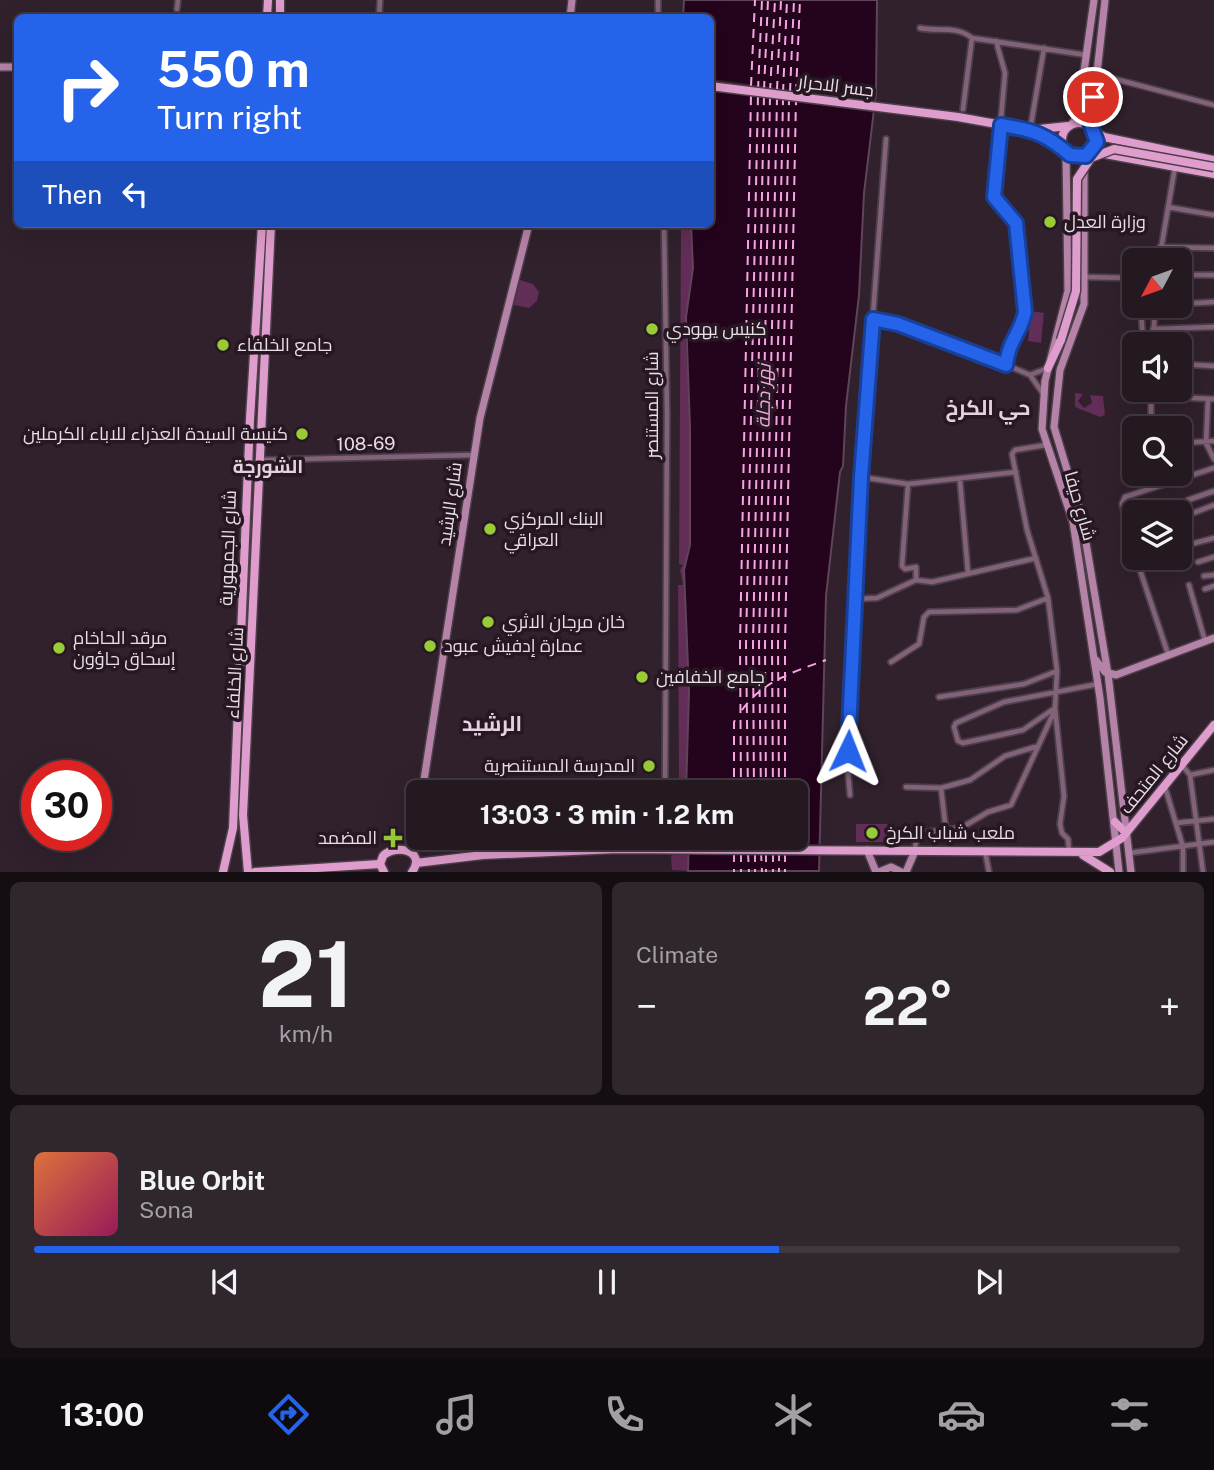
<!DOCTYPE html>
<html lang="en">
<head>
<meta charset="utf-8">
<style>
	:root { --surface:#241921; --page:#30262e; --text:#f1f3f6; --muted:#a3a0a5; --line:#41383f; --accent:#2563eb }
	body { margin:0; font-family:"Public Sans",Cairo,sans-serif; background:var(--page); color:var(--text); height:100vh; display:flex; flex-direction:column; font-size:26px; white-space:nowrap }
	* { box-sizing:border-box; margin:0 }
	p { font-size:23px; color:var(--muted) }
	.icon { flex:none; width:38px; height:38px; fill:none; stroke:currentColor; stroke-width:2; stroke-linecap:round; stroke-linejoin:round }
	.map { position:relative; height:872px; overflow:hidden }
	.side { display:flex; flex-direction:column; gap:10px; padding:10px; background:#140e12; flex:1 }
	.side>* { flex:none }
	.banner { position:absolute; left:14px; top:14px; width:700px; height:214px; border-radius:10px; box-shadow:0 7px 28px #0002,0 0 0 2px var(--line); background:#2563eb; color:#fff; overflow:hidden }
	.needle { width:46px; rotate:229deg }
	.controls { position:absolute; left:1122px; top:248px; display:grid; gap:14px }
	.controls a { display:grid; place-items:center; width:70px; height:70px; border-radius:10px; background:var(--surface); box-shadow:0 7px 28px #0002,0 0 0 2px var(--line); font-size:35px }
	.speed { position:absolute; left:21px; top:760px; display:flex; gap:14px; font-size:35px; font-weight:700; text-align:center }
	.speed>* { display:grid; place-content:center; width:91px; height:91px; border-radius:50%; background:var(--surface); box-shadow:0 7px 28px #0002,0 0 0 2px var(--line); line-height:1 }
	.speed .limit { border:10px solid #d22; background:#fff; color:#111 }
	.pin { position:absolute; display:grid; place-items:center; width:60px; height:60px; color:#fff; margin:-30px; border:4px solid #fff; border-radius:50%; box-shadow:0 2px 7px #0007 }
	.me { position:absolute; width:77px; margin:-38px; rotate:2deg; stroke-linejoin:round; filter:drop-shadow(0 0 5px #0008) }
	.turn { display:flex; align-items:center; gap:24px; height:147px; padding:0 28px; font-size:32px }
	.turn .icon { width:91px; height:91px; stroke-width:2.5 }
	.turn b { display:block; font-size:49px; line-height:60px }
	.then { display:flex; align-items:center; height:66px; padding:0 28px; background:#0003; gap:14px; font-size:26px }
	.big { font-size:52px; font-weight:700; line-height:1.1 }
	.side .card { flex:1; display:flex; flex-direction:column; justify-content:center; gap:10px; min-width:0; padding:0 24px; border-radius:10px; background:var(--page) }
	.side .dial { align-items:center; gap:0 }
	.dial b { font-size:91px; line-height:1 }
	.song { display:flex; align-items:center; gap:21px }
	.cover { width:84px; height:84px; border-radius:10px; background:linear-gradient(135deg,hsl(20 70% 55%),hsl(330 70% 35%)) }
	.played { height:7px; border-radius:4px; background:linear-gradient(90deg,var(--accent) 65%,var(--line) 65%) }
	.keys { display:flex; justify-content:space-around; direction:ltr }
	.heat { display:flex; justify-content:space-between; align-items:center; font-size:38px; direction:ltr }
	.side .tiles { flex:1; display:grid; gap:10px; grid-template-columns:1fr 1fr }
	.card:last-child { grid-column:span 2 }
	.trip { position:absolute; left:406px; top:780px; width:402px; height:70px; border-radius:10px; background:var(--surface); box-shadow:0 7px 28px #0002,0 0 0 2px var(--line); font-weight:700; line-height:70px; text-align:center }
	.menu { display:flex; height:112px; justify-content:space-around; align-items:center; background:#0e0a0d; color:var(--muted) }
	.menu .icon { width:49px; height:49px }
	.menu .on { color:var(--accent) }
	.menu b { font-size:32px; color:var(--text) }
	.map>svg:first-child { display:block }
	.green { fill:#622d56 }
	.water { fill:#24031d; stroke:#5f4559; stroke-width:2 }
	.pier { fill:#30212c }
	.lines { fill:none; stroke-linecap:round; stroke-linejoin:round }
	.ferry { stroke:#f5a6e0; stroke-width:2; stroke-dasharray:9 7; stroke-linecap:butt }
	.street-casing { stroke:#4d3f4a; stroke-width:8 }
	.secondary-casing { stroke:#4d3f4a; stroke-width:10 }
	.primary-casing { stroke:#4d3f4a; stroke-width:11 }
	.street { stroke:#826279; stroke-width:4.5 }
	.secondary { stroke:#b683a8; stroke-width:7 }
	.primary { stroke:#df9dcd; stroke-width:8 }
	.primary-bridge-casing { stroke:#4d3f4a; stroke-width:11; stroke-linecap:butt }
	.primary-bridge { stroke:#df9dcd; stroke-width:8 }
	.route-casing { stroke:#184099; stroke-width:18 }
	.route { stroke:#2563eb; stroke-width:12 }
	.poi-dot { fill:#99cb36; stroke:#261722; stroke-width:2.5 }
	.labels { text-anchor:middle; stroke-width:7; stroke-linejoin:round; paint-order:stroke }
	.street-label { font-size:18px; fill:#e8dee5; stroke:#261722 }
	.poi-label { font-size:18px; fill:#e8dee5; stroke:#261722; text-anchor:start }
	.water-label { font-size:19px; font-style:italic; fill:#f5a6e0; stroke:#261722 }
	.neighbourhood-label { font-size:19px; font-weight:bold; fill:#e7d1e0; stroke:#261722 }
	.quarter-label { font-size:21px; font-weight:bold; fill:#e7d1e0; stroke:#261722 }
</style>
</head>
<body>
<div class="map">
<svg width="1214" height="872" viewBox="0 0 1214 872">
	<rect width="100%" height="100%" fill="#30212c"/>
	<path class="green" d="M681,224H691L693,268L685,328L690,428V545L684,570L689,691L686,793H679L678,585H683L680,570L683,565L679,564Z
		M520,280L533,284L539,292L537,301L529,308L514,305Z
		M1031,311L1044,313L1041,343L1028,341Z
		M1075,393L1083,394L1078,401L1084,408L1092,403L1090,395L1103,396L1105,415L1100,417L1075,407Z
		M856,824H888V842H856Z
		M679,838H689L688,871L672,870L671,857Z"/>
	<path class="water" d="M684,0H877L876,93L864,193L859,295L846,406L843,466L840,472L826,596L819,871H688L689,838H796V793H686L689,691L684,570L690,545V428L686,317L693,268L691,224H710V18H683Z"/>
	<path class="pier" d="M711,79L879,101L877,113L711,91Z
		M685,843L823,844V855H684Z"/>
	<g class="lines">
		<path class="ferry" d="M751,86L755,0
			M758,90L762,0
			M764,90L768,0
			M777,90L781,0
			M770,92L775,0
			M790,92L794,0
			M783,93L787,0
			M796,93L800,0
			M742,710C763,681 793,672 826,660
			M734,793V722L738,715
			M741,793L740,645L751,95
			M748,793L746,645L758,95
			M754,793L753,645L764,95
			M761,793L759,645L770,97
			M766,793L765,645L777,99
			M773,793L772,644L783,99
			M779,793L778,644L789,101
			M785,793V644L796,99
			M734,838V848
			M741,838V848
			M748,838V848
			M754,838L755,848
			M761,838V846
			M766,838V848
			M773,838V848
			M779,838V846
			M785,838V848
			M761,852L762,872
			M779,852V872
			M734,853V872
			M741,853V872
			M748,853L749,872
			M755,853V872
			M766,853V872
			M773,853V872
			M785,853V872"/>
		<g class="street-casing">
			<path id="street" d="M177,9L178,0
				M379,18L380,0
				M658,18V0
				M920,28C938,32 956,25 972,38L1086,55
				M996,41L1005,73L994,197L1016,223L1025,312C1020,335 1009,339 1006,365
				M1096,74L1214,105
				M963,109L972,38
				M1030,130L1044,48
				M1168,207L1214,215
				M664,224L667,414L665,793
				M1160,247L1214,248
				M1159,261L1175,167
				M1180,275H1214
				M1084,277L1134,278
				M1123,280L1134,301
				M1180,304L1214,302
				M1141,306L1143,345
				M873,319L898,324L957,344L1030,375L1042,392
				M1153,329L1214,327
				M1153,345L1155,306
				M1180,364L1214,366
				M1030,375L1048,368
				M1151,390V429
				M1150,396L1214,399
				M1208,399L1206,443L1214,459
				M1180,443L1214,441
				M1046,445L1015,450L1012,454L1027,530L1048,598L1057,671L1055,708L1064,796L1060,824L1062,833L1068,839L1069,851
				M261,460L474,455
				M861,477L908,484L1016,472
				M960,481L968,573
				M908,484L902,566L905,569L916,567V580
				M1188,500L1214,491
				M1180,518L1214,505
				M1180,547L1214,538
				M1134,549L1122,504L1125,497L1214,468
				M1136,558L1168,654
				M1198,562L1214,557
				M1204,576L1214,575
				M1189,585L1205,641
				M1205,589L1214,586
				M855,599L877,598L916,580L932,582L1036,558
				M891,662L919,644L924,617L929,612L1017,610L1048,598
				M939,697L1024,684L1057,671
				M1055,708L1023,730L963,743L958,741L954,727L956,723L1004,702L1098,684
				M1182,765L1190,775L1203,872
				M1190,775L1214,770
				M906,787L941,788
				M1165,787L1183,847V872
				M850,795L847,762L861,477L886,139
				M1176,823L1214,819
				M946,831L941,788L970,780L1005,756L1035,747
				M617,848V842H665V838
				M915,851L916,837L920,833L961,828L988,812L1011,805L1054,712
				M985,851L989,872
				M1129,853L1214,842"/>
		</g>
		<g class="secondary-casing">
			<path id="secondary" d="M570,18L572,0
				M0,67H18
				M1072,124L1078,114L1094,0
				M1091,127L1105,0
				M1066,152L1068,291L1045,381L1042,429L1073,522L1100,698L1119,872
				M1086,157V156
				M1084,172V304L1060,370L1054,427L1082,519L1108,674L1131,872
				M1096,660L1105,672L1116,675L1214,638
				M422,793L480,418L529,224
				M867,850L876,872
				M410,851L418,811
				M879,872L891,867L901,872
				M906,872L915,851"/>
		</g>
		<g class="primary-casing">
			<path id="primary" d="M267,18L268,0
				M280,18V0
				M710,86L958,117L1030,130L1068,126
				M1062 140a17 17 0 1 1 34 0a17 17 0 1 1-34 0Z
				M1094,131L1104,137L1214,160
				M1036,132L1063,147
				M1105,154L1214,174
				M1048,368L1061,340
				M1115,822L1126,833
				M1083,855L1110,872
				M416,863L483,855L617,849L1099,852L1122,838L1214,725
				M223,872L233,828L250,419L262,224
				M248,872L243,815L271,224
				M255,872L380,864
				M384,872L380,864L383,856C396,843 427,851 412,872"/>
		</g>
		<use href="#street" class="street"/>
		<use href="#secondary" class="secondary"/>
		<use href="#primary" class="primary"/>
		<g class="primary-bridge-casing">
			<path id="primary-bridge" d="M1061,340L1076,291L1077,179L1091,158L1114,149L1214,167"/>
		</g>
		<use href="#primary-bridge" class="primary-bridge"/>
	</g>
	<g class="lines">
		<g class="route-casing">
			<path id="route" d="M848,751L861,477L873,319L898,324L1006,365C1009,339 1020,335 1025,312L1016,223L994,197L1001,125C1033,130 1046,134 1070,155L1086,156L1097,142L1089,120L1093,97"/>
		</g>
		<use href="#route" class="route"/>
	</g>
	<g class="poi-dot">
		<circle cx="1050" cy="222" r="7"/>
		<circle cx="652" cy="329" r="7"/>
		<circle cx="223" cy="345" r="7"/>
		<circle cx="302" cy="434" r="7"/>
		<circle cx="490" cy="529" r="7"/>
		<circle cx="488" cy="622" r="7"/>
		<circle cx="430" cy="646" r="7"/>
		<circle cx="59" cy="648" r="7"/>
		<circle cx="642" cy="677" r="7"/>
		<circle cx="649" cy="766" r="7"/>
		<circle cx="872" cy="833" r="7"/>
		<path d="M389.5 827.5h7v7h7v7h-7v7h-7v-7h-7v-7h7z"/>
	</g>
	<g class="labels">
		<g class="street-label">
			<text transform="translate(836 86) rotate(7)" y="6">جسر الاحرار</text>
			<text transform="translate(652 405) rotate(-90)" y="6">شارع المستنصر</text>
			<text transform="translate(366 444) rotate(-1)" y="6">108-69</text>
			<text transform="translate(450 504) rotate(-82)" y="6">شارع الرشيد</text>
			<text transform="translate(1080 506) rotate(74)" y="6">شارع حيفا</text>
			<text transform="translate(228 548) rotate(-88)" y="6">شارع الجمهورية</text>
			<text transform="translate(235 673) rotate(-87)" y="6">شارع الخلفاء</text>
			<text transform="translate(1154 774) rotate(-51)" y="6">شارع المتحف</text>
		</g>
		<g class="poi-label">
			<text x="1064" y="228">وزارة العدل</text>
			<text x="666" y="335">كنيس يهودي</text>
			<text x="237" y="351">جامع الخلفاء</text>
			<text x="288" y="440" text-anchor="end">كنيسة السيدة العذراء للاباء الكرملين</text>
			<text x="504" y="525">البنك المركزي<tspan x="504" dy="21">العراقي</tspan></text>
			<text x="502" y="628">خان مرجان الاثري</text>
			<text x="73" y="644">مرقد الحاخام<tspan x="73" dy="21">إسحاق جاؤون</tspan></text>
			<text x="444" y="652">عمارة إدفيش عبود</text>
			<text x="656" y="683">جامع الخفافين</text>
			<text x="635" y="772" text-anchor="end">المدرسة المستنصرية</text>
			<text x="886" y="839">ملعب شباب الكرخ</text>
			<text x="377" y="844" text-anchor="end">المضمد</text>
		</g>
		<g class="water-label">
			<text transform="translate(763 396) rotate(-89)" y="7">نهر دجلة</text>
		</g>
		<g class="neighbourhood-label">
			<text x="268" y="473">الشورجة</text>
		</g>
		<g class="quarter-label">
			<text x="988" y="415">حي الكرخ</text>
			<text x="492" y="731">الرشيد</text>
		</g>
	</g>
</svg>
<div class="controls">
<a><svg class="needle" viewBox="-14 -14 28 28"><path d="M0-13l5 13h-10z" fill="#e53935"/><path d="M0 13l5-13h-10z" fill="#a3a0a5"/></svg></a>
<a><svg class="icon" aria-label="sound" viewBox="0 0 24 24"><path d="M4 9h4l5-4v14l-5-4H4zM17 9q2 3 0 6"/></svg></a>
<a><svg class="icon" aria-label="search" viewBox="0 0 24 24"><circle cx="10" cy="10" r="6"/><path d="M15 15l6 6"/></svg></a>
<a><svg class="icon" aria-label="layers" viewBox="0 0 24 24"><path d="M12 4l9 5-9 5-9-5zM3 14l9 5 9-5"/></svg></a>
</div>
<div class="speed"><div class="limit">30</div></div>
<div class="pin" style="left:1093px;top:97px;background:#d93025"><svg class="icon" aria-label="arrive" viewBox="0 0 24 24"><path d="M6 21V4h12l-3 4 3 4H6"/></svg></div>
<svg class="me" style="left:848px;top:751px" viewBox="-20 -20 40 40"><path d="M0-17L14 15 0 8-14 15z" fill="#2563eb" stroke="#fff" stroke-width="4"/></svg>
<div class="trip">13:03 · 3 min · 1.2 km</div>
<div class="banner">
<div class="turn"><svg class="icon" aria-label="right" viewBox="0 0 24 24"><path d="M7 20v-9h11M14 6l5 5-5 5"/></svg><div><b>550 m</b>Turn right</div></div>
<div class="then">Then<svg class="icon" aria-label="left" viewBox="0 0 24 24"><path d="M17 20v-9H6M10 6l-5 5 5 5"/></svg></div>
</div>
</div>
<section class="side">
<div class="tiles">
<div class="card dial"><b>21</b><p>km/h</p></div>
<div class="card"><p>Climate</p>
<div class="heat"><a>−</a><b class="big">22°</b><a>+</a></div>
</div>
<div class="card">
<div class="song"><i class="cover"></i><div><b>Blue Orbit</b><p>Sona</p></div></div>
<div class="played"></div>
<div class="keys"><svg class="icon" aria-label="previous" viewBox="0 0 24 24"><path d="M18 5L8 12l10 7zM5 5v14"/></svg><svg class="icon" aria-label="pause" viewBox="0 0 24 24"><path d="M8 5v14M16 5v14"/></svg><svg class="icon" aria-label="next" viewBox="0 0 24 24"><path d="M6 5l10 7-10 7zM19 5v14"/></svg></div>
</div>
</div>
</section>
<nav class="menu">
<b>13:00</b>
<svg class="icon on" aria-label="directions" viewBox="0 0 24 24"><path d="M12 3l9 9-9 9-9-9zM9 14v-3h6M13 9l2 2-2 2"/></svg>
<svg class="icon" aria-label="music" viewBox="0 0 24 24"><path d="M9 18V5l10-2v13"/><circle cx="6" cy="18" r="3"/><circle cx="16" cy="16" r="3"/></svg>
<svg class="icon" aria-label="phone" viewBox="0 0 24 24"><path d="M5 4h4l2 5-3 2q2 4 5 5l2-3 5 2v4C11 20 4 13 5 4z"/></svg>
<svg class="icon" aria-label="climate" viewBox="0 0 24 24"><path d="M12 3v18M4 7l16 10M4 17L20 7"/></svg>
<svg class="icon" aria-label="car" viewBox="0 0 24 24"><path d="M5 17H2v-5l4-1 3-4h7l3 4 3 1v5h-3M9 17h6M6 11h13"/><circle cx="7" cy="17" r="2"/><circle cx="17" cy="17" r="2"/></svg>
<svg class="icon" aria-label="filters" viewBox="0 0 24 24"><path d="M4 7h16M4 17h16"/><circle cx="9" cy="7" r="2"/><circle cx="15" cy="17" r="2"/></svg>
</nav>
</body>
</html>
